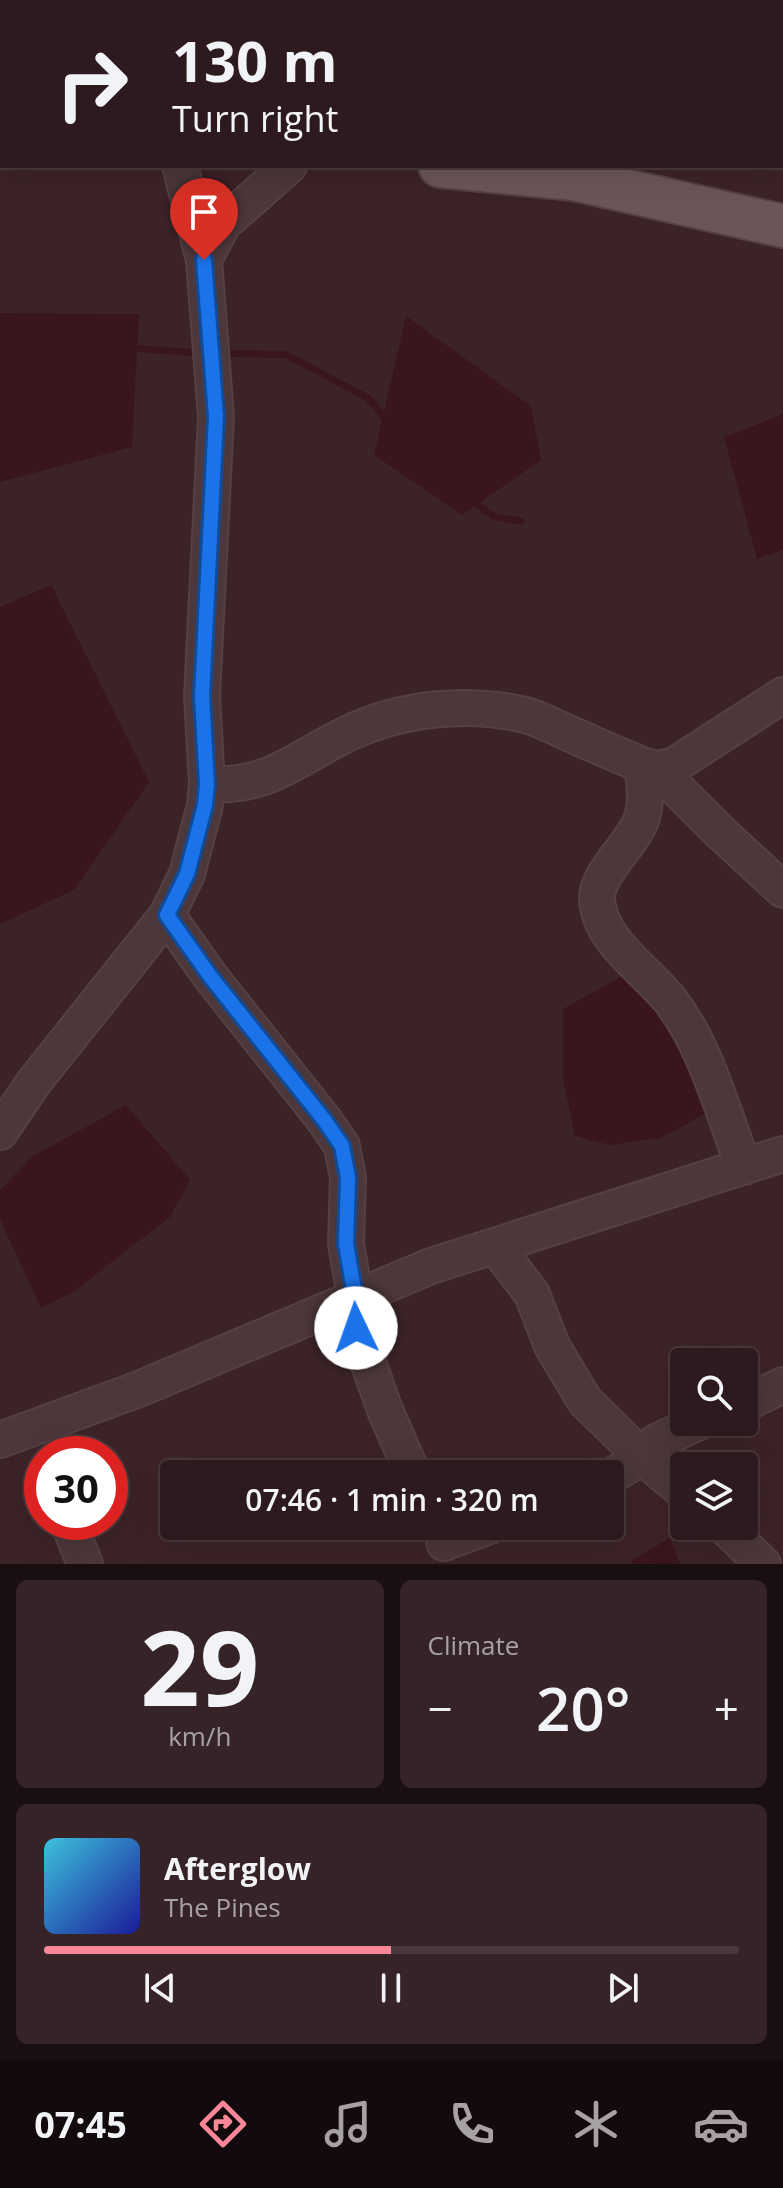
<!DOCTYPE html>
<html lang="en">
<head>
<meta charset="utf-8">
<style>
	:root { --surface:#2d1a1e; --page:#352327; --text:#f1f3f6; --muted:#a7a1a4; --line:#48383c; --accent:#f88797 }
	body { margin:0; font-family:"Open Sans",sans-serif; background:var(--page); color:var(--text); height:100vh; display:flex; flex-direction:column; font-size:30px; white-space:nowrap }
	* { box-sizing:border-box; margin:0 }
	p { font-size:26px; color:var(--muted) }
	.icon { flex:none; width:44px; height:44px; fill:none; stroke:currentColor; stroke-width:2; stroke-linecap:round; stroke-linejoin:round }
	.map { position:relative; height:1564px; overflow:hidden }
	.side { display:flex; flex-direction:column; gap:16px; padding:16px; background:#190e10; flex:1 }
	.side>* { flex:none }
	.top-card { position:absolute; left:0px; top:0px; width:784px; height:168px; box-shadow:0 8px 32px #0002,0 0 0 2px var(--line); background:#2d1a1e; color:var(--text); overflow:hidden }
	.controls { position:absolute; left:670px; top:1348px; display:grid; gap:16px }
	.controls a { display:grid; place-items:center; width:88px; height:88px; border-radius:8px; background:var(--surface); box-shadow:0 8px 32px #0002,0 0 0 2px var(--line); font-size:40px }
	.speed { position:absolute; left:24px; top:1436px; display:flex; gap:16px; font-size:40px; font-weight:700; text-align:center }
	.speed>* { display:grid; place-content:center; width:104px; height:104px; border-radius:50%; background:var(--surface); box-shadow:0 8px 32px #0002,0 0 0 2px var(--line); line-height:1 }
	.speed .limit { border:12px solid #d22; background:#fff; color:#111 }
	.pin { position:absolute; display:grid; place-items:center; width:68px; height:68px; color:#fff; margin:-82px -34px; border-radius:50% 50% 50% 0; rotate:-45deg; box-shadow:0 0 8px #0007 }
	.pin .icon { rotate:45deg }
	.me { position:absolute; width:88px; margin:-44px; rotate:357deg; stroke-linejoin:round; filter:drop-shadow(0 0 6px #0008) }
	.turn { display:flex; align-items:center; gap:28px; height:168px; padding:0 40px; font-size:36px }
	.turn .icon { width:104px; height:104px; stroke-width:2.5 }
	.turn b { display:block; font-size:56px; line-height:68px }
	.big { font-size:60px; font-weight:600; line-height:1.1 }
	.side .tile { flex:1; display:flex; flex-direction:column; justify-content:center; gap:12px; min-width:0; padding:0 28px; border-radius:12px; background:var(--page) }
	.side .dial { align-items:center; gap:0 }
	.dial b { font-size:104px; line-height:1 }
	.song { display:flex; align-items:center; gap:24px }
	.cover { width:96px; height:96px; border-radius:12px; background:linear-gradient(135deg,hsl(190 70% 55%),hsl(240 70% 35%)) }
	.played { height:8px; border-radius:4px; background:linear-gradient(90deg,var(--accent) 50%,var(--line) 50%) }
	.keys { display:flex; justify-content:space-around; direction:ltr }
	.heat { display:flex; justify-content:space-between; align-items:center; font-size:44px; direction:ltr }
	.side .tiles { flex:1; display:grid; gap:16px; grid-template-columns:1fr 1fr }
	.tile:last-child { grid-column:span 2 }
	.trip { position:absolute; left:160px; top:1460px; width:464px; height:80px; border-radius:8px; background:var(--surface); box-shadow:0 8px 32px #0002,0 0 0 2px var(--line); font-weight:600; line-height:80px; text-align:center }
	.dock { display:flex; height:128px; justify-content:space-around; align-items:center; background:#120a0c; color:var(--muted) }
	.dock .icon { width:56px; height:56px }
	.dock .active { color:var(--accent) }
	.dock b { font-size:36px; color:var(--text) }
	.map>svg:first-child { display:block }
	.water { fill:#3a161c }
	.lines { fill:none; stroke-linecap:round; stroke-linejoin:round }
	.stream { stroke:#3a161c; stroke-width:7 }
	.minor-casing { stroke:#554043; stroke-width:38 }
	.major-casing { stroke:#554043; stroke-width:46 }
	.minor { stroke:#4c373a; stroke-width:34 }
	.major { stroke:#6c5559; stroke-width:42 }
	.route-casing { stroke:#114b97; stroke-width:20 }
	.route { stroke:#1a73e8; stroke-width:14 }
</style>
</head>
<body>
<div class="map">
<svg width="783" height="1564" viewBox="0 0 783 1564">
	<rect width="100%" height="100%" fill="#3c2328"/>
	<path class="water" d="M0,313L139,314L132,447L0,482Z
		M406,316L531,406L541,460L462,515L374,455Z
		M783,414V550L757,559L724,437Z
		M51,585L149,782L74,890L0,924V607Z
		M635,969L680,1018L711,1111L660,1138L610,1145L575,1136L563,1078V1009Z
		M126,1105L190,1180L170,1217L73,1292L41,1308L0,1219V1190L33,1156Z
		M670,1538L680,1564H631L634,1559Z"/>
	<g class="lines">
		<path class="stream" d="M130,348L201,353
			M222,353L287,355L368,398L388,422
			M472,501L495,517L521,521"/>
		<g class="minor-casing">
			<path id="minor" d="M676,0L677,2
				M246,2L247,0
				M378,2L380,0
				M782,83L783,82
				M0,87L2,84
				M204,260L223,224L289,166
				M642,765C644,781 647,798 643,814C637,841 597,871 597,898C598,940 646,970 670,1000C707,1048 722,1111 744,1167
				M657,769L720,832L783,890
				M207,784C269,788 295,759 347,734C401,708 467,701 525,715C538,718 552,726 564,731C590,743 616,754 642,765L657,769L673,766L783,695
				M167,915L210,976L325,1121L342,1146L348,1178L346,1244L355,1296L356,1328L385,1410L413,1474
				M0,1132L34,1082L167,915L187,874L205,805L207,784L202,696L216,417L204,260L180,166
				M496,1247L532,1294L552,1346L585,1401L641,1456L684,1492
				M744,1404L783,1385
				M0,1440L139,1389L431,1266L783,1154
				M610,1477L634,1462L656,1442L699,1422
				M68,1522L85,1564
				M724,1526L763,1564
				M444,1543L490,1526"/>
		</g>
		<g class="major-casing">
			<path id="major" d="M0,22L2,24
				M440,166L574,179L783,226"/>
		</g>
		<use href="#minor" class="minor"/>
		<use href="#major" class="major"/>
	</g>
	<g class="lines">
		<g class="route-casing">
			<path id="route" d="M204,260L216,417L202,696L207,784L205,805L187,874L167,915L210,976L325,1121L342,1146L348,1178L346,1244L355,1296L356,1328"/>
		</g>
		<use href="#route" class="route"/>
	</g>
</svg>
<div class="controls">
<a><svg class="icon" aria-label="search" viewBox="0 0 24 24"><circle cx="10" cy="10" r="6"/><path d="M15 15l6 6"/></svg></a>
<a><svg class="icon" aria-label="layers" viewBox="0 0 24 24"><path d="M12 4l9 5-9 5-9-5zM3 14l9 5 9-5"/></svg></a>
</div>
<div class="speed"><div class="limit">30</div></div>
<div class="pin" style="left:204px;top:260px;background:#d93025"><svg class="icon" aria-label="arrive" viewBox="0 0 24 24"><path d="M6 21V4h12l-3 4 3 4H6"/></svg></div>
<svg class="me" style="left:356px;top:1328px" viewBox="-20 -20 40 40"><circle r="19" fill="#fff"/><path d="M0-13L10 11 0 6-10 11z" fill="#1a73e8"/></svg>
<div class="trip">07:46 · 1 min · 320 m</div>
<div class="top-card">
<div class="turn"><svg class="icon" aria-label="right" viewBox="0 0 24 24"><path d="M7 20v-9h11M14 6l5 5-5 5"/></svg><div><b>130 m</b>Turn right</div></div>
</div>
</div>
<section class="side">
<div class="tiles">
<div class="tile dial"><b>29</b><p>km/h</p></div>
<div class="tile"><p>Climate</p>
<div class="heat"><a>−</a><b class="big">20°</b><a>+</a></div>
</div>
<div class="tile">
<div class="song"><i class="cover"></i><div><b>Afterglow</b><p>The Pines</p></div></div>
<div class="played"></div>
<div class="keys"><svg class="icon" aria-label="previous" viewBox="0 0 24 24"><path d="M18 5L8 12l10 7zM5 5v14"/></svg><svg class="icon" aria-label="pause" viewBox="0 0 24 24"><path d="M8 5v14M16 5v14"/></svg><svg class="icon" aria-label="next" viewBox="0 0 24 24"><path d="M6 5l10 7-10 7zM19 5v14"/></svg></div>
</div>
</div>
</section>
<nav class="dock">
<b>07:45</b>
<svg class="icon active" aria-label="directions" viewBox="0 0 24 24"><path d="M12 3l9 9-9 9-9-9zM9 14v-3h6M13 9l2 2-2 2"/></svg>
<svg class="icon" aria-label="music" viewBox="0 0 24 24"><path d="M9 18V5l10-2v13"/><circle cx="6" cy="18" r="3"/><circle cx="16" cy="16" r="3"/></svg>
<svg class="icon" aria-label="phone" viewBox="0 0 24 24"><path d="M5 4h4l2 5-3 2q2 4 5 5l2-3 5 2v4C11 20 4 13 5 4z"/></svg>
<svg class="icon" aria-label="climate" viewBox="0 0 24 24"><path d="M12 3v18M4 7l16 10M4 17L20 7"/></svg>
<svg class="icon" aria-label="car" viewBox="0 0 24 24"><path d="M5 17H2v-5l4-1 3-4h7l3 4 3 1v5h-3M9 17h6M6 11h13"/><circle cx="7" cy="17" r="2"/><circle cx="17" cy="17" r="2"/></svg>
</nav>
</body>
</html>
